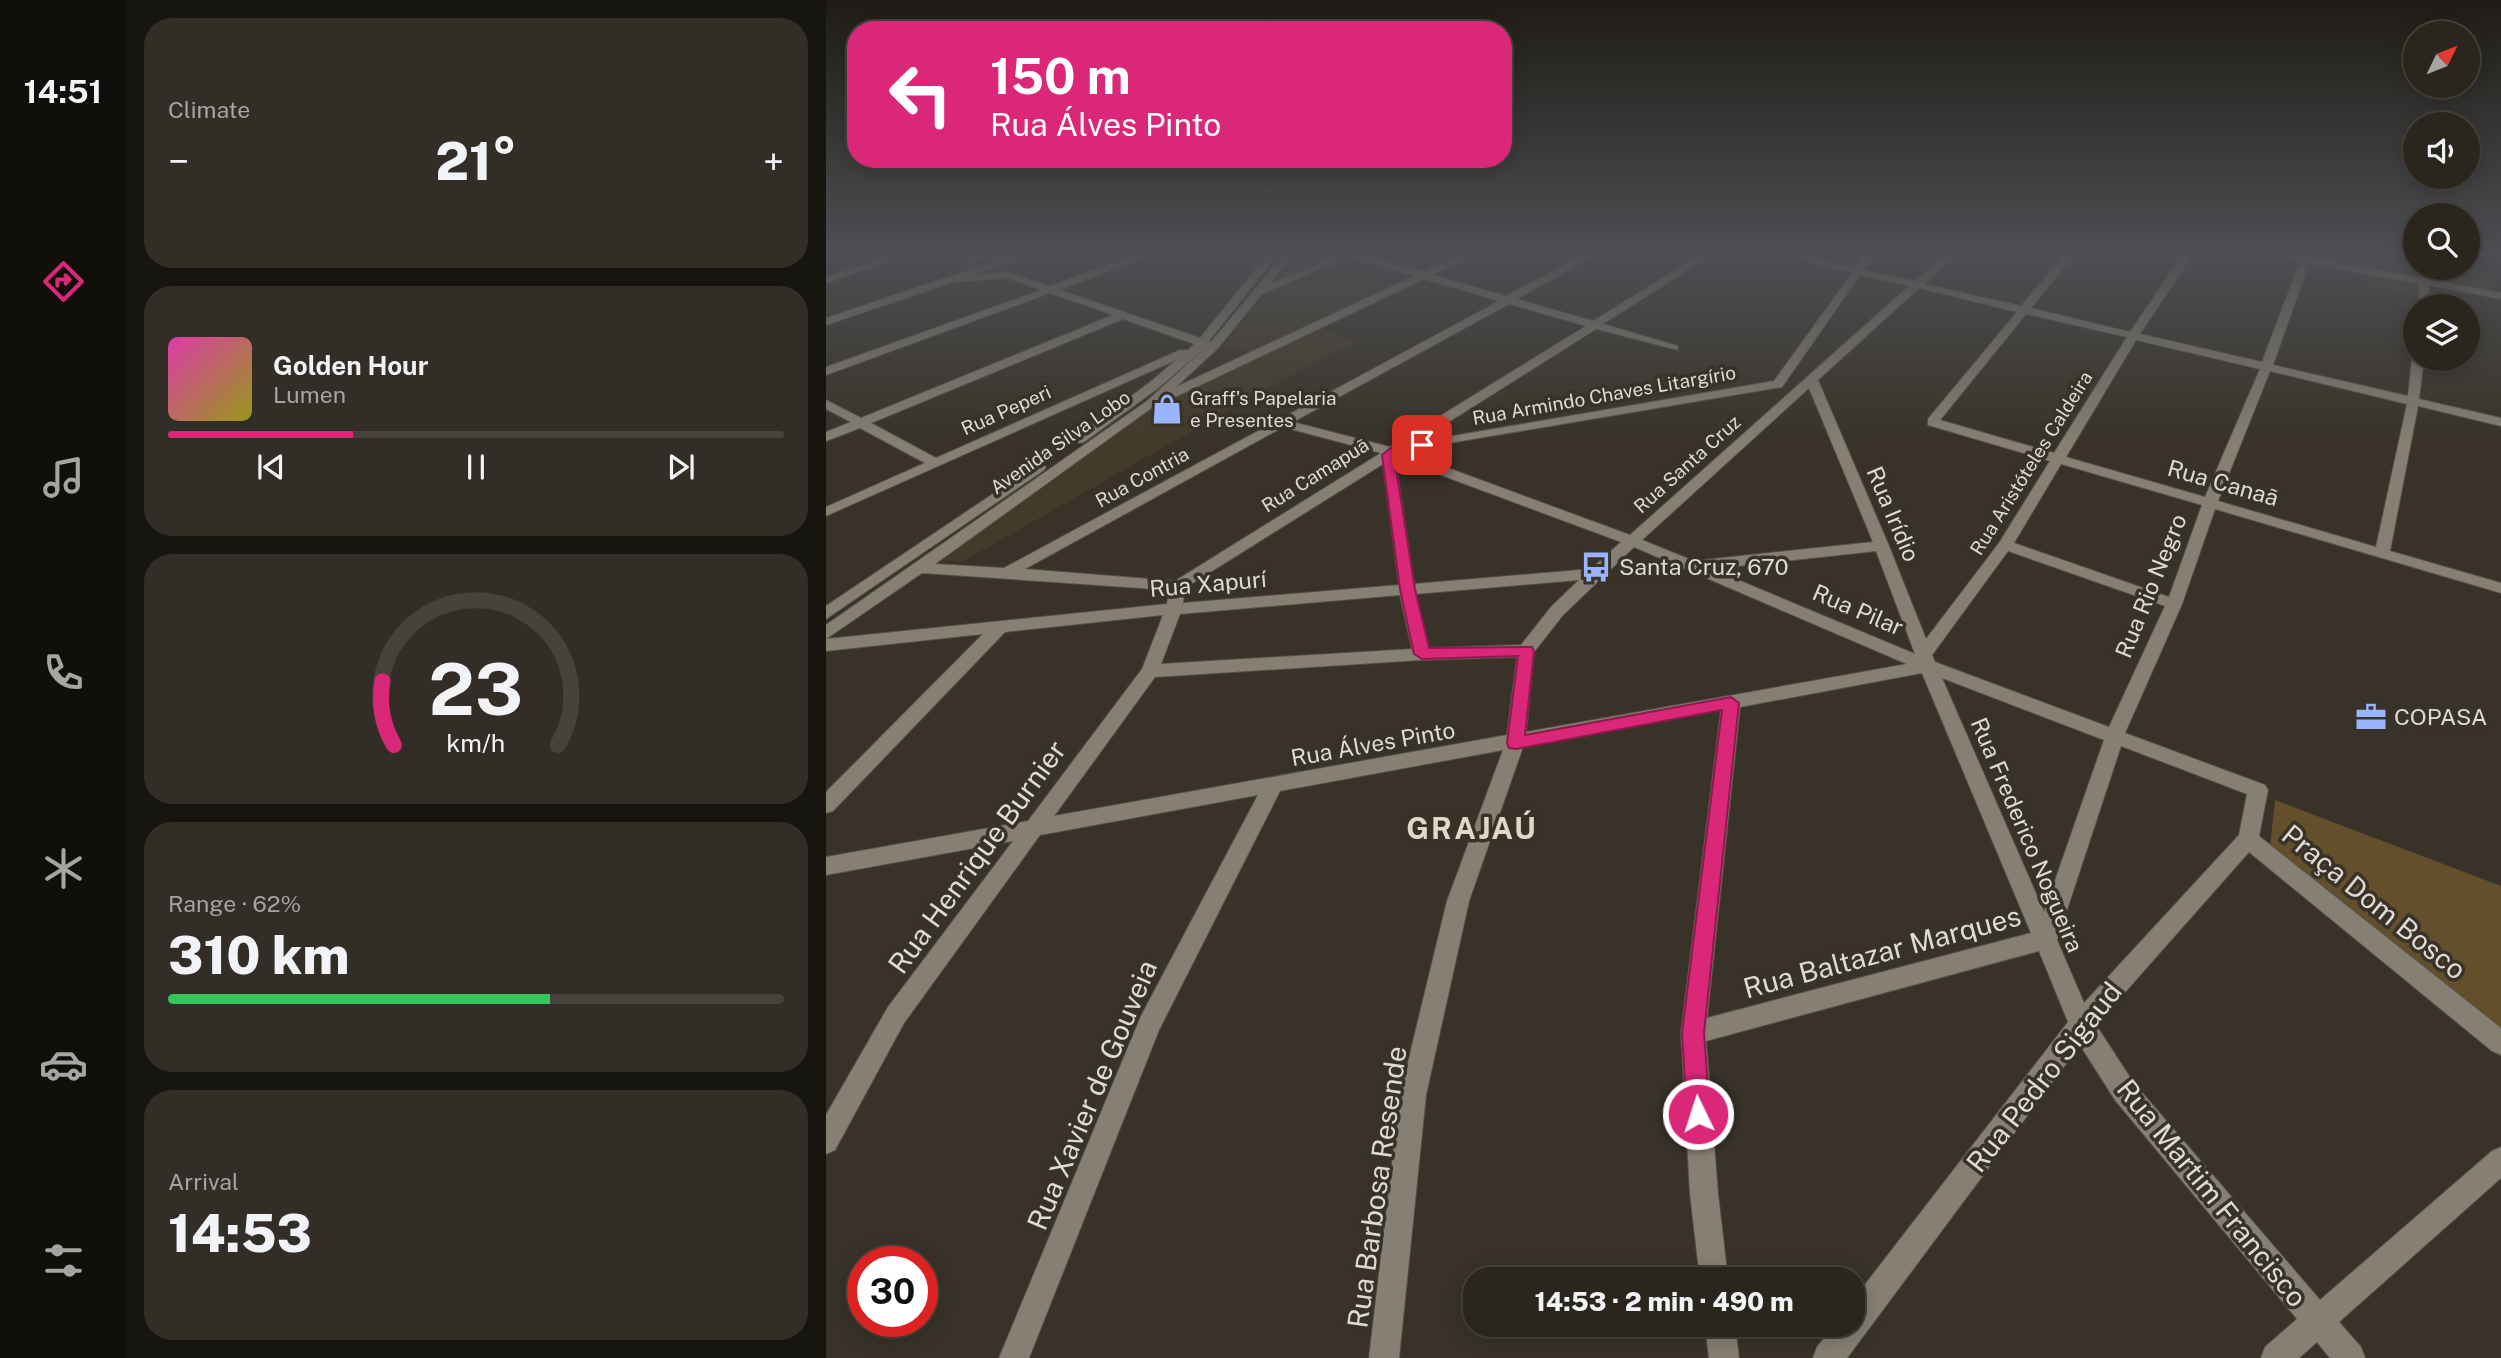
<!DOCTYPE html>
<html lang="en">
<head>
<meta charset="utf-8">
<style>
	:root { --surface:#2a261e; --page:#322e27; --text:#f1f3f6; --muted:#a5a5a4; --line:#46433c; --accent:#db2777 }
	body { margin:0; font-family:"Public Sans",sans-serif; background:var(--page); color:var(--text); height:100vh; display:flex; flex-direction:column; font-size:26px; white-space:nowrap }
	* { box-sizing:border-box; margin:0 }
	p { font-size:23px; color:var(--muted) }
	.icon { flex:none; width:38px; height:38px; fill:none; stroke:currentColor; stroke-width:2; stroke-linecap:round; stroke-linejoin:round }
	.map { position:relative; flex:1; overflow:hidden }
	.side { display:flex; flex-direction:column; gap:18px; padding:18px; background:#171510; width:700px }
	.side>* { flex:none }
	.banner { position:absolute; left:21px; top:21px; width:665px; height:147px; border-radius:28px; box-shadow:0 4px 18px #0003,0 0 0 2px var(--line); background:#db2777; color:#fff; overflow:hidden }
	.needle { width:46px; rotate:47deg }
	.fabs { position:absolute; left:1577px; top:21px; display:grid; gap:14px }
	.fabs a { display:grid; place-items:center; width:77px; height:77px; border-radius:50%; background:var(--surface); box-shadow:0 4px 18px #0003,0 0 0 2px var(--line); font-size:35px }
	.speed { position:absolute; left:21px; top:1246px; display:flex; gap:14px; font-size:35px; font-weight:700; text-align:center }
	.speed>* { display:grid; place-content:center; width:91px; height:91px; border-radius:50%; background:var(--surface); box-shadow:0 4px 18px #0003,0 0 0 2px var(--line); line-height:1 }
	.speed .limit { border:10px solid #d22; background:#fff; color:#111 }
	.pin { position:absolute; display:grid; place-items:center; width:60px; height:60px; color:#fff; margin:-30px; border-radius:14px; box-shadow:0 4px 10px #0006 }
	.me { position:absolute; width:77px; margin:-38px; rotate:356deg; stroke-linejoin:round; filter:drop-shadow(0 0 5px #0008) }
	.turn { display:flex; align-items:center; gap:24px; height:147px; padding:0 28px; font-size:32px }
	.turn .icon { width:91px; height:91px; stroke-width:2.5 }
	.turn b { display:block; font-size:49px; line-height:60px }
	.big { font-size:52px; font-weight:800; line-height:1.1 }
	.side .tile { flex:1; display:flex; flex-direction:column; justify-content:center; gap:10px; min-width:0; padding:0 24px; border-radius:28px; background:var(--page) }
	.side .dial { align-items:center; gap:0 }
	.dial svg { height:182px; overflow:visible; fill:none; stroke:var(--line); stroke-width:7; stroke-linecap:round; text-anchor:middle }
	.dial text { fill:var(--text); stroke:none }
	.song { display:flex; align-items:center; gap:21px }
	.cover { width:84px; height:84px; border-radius:10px; background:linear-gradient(135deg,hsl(320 70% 55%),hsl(60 70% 35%)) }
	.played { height:7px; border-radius:4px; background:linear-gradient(90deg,var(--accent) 30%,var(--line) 30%) }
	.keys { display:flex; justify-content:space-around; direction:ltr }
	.heat { display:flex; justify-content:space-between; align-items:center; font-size:38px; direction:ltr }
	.charge { height:10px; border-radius:5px; background:linear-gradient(90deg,#34c759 62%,var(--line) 0) }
	.trip { position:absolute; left:637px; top:1267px; width:402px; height:70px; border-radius:28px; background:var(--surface); box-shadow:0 4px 18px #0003,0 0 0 2px var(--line); font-weight:800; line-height:70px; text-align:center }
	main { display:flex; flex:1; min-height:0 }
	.tab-bar { display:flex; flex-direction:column; width:126px; justify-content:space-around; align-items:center; background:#110f0c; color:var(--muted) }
	.tab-bar .icon { width:49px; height:49px }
	.tab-bar .on { color:var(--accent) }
	.tab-bar b { font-size:32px; color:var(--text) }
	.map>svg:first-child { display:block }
	.built { fill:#433a29 }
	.green { fill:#634f2c }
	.building { fill:#5d564b }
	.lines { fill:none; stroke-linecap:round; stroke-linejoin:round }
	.minor-casing { stroke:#555047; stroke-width:2 }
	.minor { fill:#867f73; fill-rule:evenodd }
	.route { fill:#db2777; stroke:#8e194d; stroke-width:2 }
	.labels { text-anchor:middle; stroke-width:7; stroke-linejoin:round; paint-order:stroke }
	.far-street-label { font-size:19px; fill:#dfdbd4; stroke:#383228 }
	.far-poi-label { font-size:19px; fill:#dfdbd4; stroke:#383228; text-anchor:start }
	.street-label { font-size:23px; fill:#dfdbd4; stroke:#383228 }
	.poi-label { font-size:23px; fill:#dfdbd4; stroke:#383228; text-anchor:start }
	.near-street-label { font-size:28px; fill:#dfdbd4; stroke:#383228 }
	.district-label { font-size:30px; font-weight:bold; letter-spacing:2px; fill:#e0d8cb; stroke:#383228 }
</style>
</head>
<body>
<main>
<nav class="tab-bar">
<b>14:51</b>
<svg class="icon on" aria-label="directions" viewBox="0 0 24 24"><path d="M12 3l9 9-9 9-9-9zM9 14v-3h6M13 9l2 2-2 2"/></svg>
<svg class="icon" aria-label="music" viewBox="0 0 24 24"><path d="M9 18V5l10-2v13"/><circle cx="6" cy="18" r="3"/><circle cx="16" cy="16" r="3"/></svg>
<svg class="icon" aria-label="phone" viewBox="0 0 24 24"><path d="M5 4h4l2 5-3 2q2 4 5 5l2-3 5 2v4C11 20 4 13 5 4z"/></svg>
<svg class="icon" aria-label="climate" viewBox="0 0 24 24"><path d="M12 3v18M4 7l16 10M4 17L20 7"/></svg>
<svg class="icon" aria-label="car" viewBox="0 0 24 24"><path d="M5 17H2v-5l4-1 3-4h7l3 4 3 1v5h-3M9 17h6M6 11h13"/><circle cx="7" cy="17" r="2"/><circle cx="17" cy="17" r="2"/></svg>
<svg class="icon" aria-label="filters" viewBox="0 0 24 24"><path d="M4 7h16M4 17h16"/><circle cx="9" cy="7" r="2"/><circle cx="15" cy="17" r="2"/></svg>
</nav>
<section class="side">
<div class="tile"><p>Climate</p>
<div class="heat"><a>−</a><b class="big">21°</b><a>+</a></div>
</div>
<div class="tile">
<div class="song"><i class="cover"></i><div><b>Golden Hour</b><p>Lumen</p></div></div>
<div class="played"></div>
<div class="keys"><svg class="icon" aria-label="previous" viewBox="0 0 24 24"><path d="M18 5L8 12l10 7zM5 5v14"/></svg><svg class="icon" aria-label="pause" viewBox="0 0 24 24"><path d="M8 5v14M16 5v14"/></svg><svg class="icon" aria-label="next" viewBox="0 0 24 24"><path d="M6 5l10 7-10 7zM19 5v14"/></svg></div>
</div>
<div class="tile dial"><svg viewBox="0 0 100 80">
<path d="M14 69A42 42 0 1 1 86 69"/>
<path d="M14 69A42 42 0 0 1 9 41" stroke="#db2777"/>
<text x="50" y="56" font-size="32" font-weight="700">23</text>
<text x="50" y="72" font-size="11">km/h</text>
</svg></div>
<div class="tile"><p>Range · 62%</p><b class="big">310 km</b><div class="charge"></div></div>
<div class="tile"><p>Arrival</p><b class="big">14:53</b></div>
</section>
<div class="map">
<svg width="1675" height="1358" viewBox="0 0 1675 1358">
	<rect width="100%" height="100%" fill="#383228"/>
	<path class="built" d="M1605,268H1632L1667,274L1666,293L1603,280Z
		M519,270L574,286L439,352L394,348L441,293L472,279L486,283Z
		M1543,272L1594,282L1595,296L1544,286Z
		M494,329L531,341L451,383L136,562L94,558L328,408Z"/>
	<path class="green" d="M1449,800L1675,886V1033L1443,855Z"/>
	<path class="building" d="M472,254H508L455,277Z"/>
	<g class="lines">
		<g class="minor-casing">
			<path id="minor" d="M72,254H86L0,283V277Z
				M123,254H176L178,256L141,262Z
				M191,254H205L150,274L182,272L224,286L314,254H328L234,290L374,338L442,254H452L383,341L385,342L458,254H468L444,284L515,254H532L597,272L636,254H649L607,275L680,296L759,254H771L691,299L767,321L875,254H887L777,324L852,346V350L770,329L591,442L948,381L1026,273L954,254H971L1029,268L1039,254H1049L1038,270L1089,281L1119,254H1130L1098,284L1195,306L1239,254H1249L1205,308L1304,332L1357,254H1367L1314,334L1436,362L1474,261L1447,254H1487L1485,257L1594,278L1596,268H1606L1603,279L1675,293V299L1603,285L1604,306H1594L1593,284L1483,263L1447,365L1582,396L1586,359L1589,356V359H1598L1593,399L1675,418V426L1592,406L1564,551L1675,583V593L1389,509L1356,604L1299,733L1439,785L1442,790L1433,836L1675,1028V1055L1666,1051L1423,852L1270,1025L1307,1082L1494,1300L1666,1151L1675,1147V1178L1513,1322L1535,1347L1539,1358H1504L1491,1342L1473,1358H1435L1439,1347L1471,1319L1289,1100L1254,1045L1021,1358H987L991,1347L1009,1325H1027V1300L1242,1022L1213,951L880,1041L892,1194L902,1279H874L864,1194L855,1033L895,710L697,747L643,901L600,1095L573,1358H543L574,1095L621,901L677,750L454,791L333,1030L203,1358H173L315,1016L432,795L214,835L78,1023L9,1150L0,1154V1115L62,1007L187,841L0,875V857L202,821L316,669L337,615L179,632L7,811L0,813V792L157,634L0,651V639L341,604L343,590L96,573L0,639V625L321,401L379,348L331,389L258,442L253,443L247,439L323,383L350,360L0,516V507L99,463L34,428L0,441V432L25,422L0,409V400L35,418L287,315L224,293L0,375V367L215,290L181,278L128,282L0,325V318ZM523,257L588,276L350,387L392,348L436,294ZM1034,275L1083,286L804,535L576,451L956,387ZM598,279L673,301L178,568L109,564L338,399H345ZM1093,288L1191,312L1102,419V425L1224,461L1173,543L1100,639L1063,546L992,380ZM683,304L760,326L564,447L467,422ZM1200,314L1301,337L1228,453L1114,420ZM297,319L368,344L362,350H354L110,458L45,423ZM1310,340L1434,369L1379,497L1240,457ZM1444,371L1581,404L1550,547L1392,501ZM983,388L1047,542L868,561L816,540ZM457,427L555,453L349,581L199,569ZM569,458L795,542L765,569L588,584ZM557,464L573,585L357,603L359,588ZM1235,464L1376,505L1343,597L1188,543ZM808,547L1081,664L700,732L708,652L737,615ZM1050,551L1089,654L886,569ZM1182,551L1339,606L1283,727L1109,662L1106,655ZM753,580L725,607L695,645L603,648L590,594ZM574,595L586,649L335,664L354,614ZM691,657L681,735L228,816L329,677L596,660ZM1096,673L1205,933L881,1018L914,707ZM1116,678L1278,740L1218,912ZM1295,746L1421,794L1413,835L1258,1003L1231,940Z
				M213,463L220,467L218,470L0,619V606Z
				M879,1325H909L913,1358H883Z"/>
		</g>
		<use href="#minor" class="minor"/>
	</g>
	<linearGradient id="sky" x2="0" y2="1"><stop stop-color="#1f1c16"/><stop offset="0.57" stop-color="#4d4f53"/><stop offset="1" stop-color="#4d4f53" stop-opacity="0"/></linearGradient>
	<rect width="1675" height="444" fill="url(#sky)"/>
	<path class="route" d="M596,442L602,445L601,448L568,456L589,589L603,648L706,647L708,651L699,735L905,697L913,703L878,1033L884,1114L881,1122L872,1125L864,1122L861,1114L856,1033L896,710L690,749L683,748L681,743L692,656L596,659L588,654L574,589L556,455L565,448Z"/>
	<defs>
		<g id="shop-bare" transform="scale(2.415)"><path d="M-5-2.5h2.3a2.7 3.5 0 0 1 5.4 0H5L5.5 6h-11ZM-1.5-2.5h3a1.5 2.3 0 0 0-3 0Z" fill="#9ab5fd" stroke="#383228" stroke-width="2.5" paint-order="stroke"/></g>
		<g id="bus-bare" transform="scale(2.415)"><path d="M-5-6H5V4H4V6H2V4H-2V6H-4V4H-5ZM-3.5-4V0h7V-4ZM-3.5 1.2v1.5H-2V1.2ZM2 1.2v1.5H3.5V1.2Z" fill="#9ab5fd" stroke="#383228" stroke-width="2.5" paint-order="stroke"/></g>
		<g id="office-bare" transform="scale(2.415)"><path d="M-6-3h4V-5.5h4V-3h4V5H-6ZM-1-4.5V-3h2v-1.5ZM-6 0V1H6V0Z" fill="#9ab5fd" stroke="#383228" stroke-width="2.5" paint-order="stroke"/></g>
	</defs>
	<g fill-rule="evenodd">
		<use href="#shop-bare" x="341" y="409"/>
		<use href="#bus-bare" x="770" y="567"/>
		<use href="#office-bare" x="1545" y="717"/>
	</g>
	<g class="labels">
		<g class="far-street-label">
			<text transform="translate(778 395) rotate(-10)" y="7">Rua Armindo Chaves Litargírio</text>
			<text transform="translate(180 410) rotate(-24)" y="7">Rua Peperi</text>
			<text transform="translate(234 442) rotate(-35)" y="7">Avenida Silva Lobo</text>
			<text transform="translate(1205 463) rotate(-58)" y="7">Rua Aristóteles Caldeira</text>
			<text transform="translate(861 464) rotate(-42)" y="7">Rua Santa Cruz</text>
			<text transform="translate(489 475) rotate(-32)" y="7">Rua Camapuã</text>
			<text transform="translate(316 477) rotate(-29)" y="7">Rua Contria</text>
		</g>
		<g class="far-poi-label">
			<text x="364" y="405">Graff's Papelaria<tspan x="364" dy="22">e Presentes</tspan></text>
		</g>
		<g class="street-label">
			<text transform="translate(1397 483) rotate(16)" y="8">Rua Canaã</text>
			<text transform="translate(1067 514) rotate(67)" y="8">Rua Irídio</text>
			<text transform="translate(382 584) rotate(-5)" y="8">Rua Xapurí</text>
			<text transform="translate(1325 586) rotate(-68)" y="8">Rua Rio Negro</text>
			<text transform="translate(1032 610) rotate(23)" y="8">Rua Pilar</text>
			<text transform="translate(547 744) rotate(-10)" y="8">Rua Álves Pinto</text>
			<text transform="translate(1201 835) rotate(67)" y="8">Rua Frederico Nogueira</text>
		</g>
		<g class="poi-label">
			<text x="793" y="575">Santa Cruz, 670</text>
			<text x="1568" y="725">COPASA</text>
		</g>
		<g class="near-street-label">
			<text transform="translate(151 857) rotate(-54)" y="10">Rua Henrique Burnier</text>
			<text transform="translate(1548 902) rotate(39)" y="10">Praça Dom Bosco</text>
			<text transform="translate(1056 952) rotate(-15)" y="10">Rua Baltazar Marques</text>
			<text transform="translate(1218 1077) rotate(-52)" y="10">Rua Pedro Sigaud</text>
			<text transform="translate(266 1095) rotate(-67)" y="10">Rua Xavier de Gouveia</text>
			<text transform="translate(551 1187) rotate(-82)" y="10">Rua Barbosa Resende</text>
			<text transform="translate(1386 1193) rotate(51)" y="10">Rua Martim Francisco</text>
		</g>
		<g class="district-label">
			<text x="646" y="839">GRAJAÚ</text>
		</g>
	</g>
</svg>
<div class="fabs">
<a><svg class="needle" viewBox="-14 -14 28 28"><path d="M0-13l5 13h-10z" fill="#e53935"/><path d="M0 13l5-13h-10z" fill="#a5a5a4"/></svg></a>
<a><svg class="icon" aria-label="sound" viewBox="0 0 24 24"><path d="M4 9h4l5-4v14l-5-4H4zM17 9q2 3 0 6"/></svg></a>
<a><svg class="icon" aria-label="search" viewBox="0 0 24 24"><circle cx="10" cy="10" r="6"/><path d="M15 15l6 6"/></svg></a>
<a><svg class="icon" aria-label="layers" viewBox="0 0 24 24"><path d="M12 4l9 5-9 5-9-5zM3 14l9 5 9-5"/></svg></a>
</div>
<div class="speed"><div class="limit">30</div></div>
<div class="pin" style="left:596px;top:445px;background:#d93025"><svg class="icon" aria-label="arrive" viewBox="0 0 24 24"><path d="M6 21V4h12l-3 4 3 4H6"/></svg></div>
<svg class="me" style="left:872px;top:1114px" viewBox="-20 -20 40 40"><circle r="17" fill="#db2777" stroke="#fff" stroke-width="3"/><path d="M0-11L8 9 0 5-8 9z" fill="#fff"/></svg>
<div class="trip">14:53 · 2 min · 490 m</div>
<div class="banner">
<div class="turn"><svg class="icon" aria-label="left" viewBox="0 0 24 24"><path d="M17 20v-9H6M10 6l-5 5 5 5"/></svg><div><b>150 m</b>Rua Álves Pinto</div></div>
</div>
</div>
</main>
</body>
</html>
